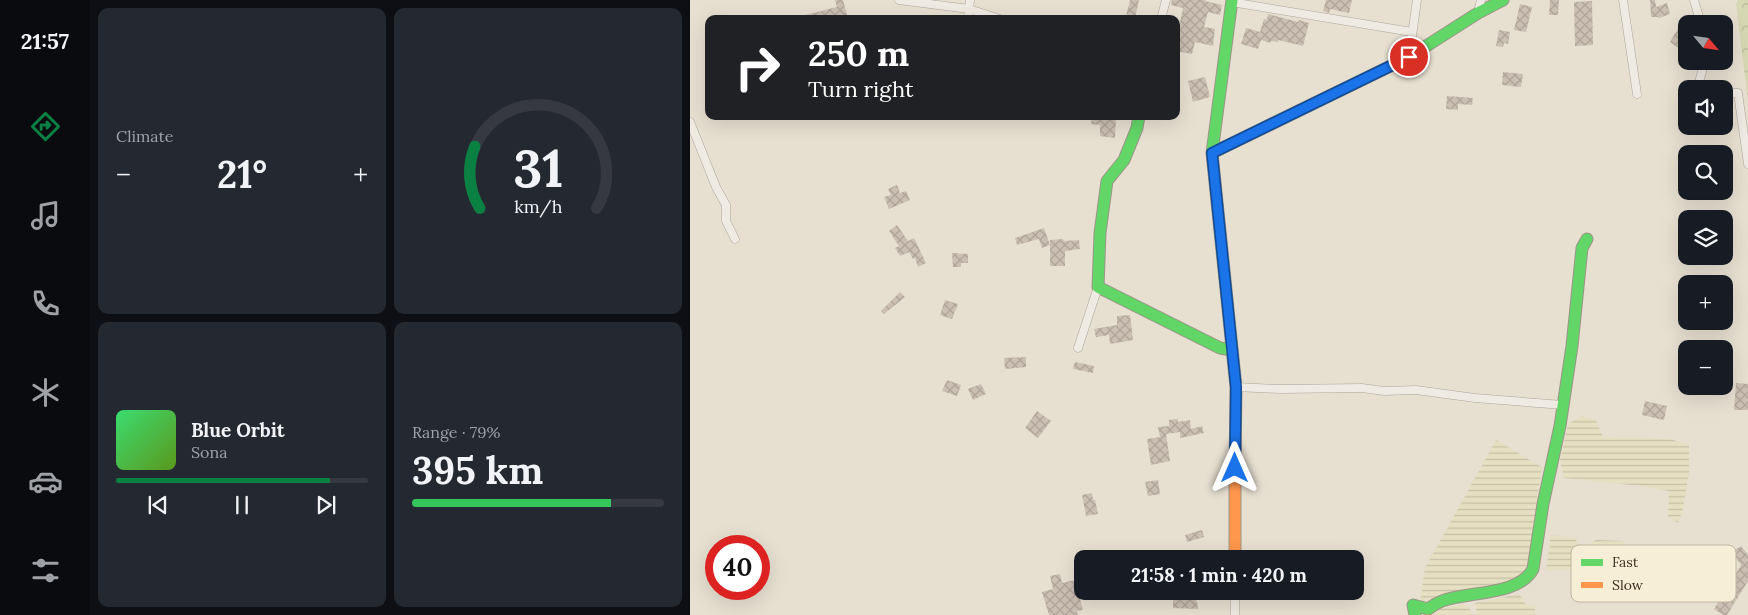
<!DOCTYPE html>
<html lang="en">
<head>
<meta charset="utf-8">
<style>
	:root { --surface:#171b24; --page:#242831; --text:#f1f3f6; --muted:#9ea1a6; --line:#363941; --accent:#0b8043 }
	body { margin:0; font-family:Lora,serif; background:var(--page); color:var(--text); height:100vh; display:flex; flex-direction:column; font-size:19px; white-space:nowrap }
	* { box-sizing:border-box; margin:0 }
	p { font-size:16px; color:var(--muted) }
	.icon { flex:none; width:28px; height:28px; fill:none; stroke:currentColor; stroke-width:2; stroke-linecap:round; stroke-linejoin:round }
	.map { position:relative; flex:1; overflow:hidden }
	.panel { display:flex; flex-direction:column; gap:8px; padding:8px; background:#0d0f14; width:600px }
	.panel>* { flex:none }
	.guide { position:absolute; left:15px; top:15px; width:475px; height:105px; border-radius:10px; box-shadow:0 5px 20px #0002; background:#202124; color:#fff; overflow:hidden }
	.needle { width:32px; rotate:119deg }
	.controls { position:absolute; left:988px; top:15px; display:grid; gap:10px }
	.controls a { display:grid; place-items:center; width:55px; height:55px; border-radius:10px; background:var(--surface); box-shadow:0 5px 20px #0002; font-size:25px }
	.speed { position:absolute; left:15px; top:535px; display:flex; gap:10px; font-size:25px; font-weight:700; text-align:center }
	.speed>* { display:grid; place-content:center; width:65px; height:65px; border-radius:50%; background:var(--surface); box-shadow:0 5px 20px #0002; line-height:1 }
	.speed .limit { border:8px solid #d22; background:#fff; color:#111 }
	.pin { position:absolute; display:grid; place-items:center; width:42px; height:42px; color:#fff; margin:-21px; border:2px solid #fff; border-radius:50%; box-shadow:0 1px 5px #0007 }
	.me { position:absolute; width:55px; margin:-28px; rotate:0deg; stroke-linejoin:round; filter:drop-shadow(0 0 4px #0008) }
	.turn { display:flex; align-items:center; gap:18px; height:105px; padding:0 20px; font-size:22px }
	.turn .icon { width:65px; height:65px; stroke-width:2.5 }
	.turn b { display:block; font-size:35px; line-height:42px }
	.big { font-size:38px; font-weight:800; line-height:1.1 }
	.panel .card { flex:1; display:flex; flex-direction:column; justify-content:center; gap:8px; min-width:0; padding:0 18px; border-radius:10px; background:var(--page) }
	.panel .dial { align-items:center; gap:0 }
	.dial svg { height:130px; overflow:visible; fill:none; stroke:var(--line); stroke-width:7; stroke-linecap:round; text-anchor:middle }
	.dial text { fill:var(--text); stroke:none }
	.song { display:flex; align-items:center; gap:15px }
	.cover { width:60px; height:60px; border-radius:8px; background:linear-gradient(135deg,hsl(140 70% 55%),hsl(90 70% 35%)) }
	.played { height:5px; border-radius:2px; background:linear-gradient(90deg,var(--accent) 85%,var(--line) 85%) }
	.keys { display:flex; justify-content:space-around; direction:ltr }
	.heat { display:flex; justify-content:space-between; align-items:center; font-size:28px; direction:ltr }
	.charge { height:8px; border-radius:4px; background:linear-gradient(90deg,#34c759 79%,var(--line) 0) }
	.panel .tiles { flex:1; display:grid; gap:8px; grid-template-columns:repeat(2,1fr) }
	.trip { position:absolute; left:384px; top:550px; width:290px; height:50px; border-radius:10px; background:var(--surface); box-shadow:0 5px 20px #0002; font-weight:800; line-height:50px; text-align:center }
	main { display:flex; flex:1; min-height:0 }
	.menu { display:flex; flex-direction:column; width:90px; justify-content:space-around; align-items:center; background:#090b0e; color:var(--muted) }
	.menu .icon { width:35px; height:35px }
	.menu .current { color:var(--accent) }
	.menu b { font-size:22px; color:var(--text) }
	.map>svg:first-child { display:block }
	.farmland { fill:url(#farmland-rules) }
	.forest { fill:url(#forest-crowns) }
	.building { fill:url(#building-cross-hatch) }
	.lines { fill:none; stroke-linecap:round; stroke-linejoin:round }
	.street-casing { stroke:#ada599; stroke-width:9 }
	.fast-casing { stroke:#9c958a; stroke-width:13 }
	.slow-casing { stroke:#9c958a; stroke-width:13 }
	.street { stroke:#efebe3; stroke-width:8 }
	.fast { stroke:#63d668; stroke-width:11 }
	.slow { stroke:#ff974d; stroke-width:11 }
	.route-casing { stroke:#114b97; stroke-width:12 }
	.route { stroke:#1a73e8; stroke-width:9 }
	.key { fill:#f7eed8; stroke:#bfb4a1; stroke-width:1 }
	.key-label { font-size:14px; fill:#3d2e20 }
</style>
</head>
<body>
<main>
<nav class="menu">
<b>21:57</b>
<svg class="icon current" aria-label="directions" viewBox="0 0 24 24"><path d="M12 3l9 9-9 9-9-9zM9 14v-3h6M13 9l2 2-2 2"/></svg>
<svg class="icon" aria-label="music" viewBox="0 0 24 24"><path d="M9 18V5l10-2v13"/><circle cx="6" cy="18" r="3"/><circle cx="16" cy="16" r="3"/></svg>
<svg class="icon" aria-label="phone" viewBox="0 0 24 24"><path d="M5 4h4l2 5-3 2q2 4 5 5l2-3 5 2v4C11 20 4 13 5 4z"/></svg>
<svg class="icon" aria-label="climate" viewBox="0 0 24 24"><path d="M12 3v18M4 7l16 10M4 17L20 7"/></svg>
<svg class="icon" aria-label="car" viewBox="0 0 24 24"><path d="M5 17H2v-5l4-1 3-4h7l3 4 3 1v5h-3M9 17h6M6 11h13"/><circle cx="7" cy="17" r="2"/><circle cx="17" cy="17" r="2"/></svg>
<svg class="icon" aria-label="filters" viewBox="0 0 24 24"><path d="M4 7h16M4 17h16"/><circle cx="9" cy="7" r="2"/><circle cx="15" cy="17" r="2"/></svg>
</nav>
<section class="panel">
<div class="tiles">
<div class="card"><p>Climate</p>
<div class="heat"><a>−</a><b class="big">21°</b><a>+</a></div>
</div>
<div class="card dial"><svg viewBox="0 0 100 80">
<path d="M14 69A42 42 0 1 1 86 69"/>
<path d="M14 69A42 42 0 0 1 11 31" stroke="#0b8043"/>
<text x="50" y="56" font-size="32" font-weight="700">31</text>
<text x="50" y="72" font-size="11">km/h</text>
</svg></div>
<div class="card">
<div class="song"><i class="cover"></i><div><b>Blue Orbit</b><p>Sona</p></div></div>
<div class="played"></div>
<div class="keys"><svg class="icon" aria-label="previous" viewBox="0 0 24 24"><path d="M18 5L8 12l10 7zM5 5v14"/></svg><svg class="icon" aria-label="pause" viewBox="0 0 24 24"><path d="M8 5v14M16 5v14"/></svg><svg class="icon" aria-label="next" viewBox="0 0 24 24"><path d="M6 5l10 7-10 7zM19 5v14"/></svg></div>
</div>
<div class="card"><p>Range · 79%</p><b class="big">395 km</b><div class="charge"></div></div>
</div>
</section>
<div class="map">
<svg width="1058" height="615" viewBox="0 0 1058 615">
	<defs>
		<pattern id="farmland-rules" width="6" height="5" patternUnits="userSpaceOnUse" patternTransform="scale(1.25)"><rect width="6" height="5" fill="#e6dfc2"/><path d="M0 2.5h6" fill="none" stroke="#c6c0a6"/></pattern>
		<pattern id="forest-crowns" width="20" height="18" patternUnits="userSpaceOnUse" patternTransform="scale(1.25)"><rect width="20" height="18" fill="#d6d7b3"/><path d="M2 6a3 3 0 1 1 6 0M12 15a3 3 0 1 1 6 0" fill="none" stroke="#b9b99a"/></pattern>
		<pattern id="building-cross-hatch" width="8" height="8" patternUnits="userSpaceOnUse" patternTransform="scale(1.25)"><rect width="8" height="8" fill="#cbbfb2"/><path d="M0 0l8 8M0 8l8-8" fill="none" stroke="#afa499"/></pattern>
	</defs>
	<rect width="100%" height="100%" fill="#e7e0d1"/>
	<path class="farmland" d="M892,416L906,420L913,437L979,439L999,444V473L993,509L988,523L978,517L979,491L950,486L874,478L870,461L878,424Z
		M806,440L852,467L836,575L807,585L753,596L730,602L735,568Z
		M861,535L885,538L889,546L894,547L906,540L934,541L927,568L856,570Z
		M829,594L837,606H841L844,605L846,615H787L785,603Z
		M773,604L779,606L782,615H733L749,609Z"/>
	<path class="forest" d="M1048,0H1058V102L1046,4Z"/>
	<path class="building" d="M145,0H153L158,19H112L111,16L147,7Z
		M440,0H449L445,18L436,16Z
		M482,0H516L515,1L532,5L530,15L518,12L514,27L525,29L523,46L505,42L502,54L486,51V42L493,8L481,5Z
		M636,0H662L659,13L640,9L639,13L633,11Z
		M860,0H869L868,15H859Z
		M960,0H965L966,7L977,3L980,14L969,18L968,17H961Z
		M902,1L903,45L885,46L884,2Z
		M830,4L842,7L836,32L824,30Z
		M578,14L608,22L609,20L619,23L613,46L588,40V42L581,41L580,43L571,40L568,49L551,44L556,28L570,32L574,19L577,20Z
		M996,15V45L990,49L980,42Z
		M809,30L820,32L818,44L814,43L813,47L806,46Z
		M813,72L833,74L831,87L812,85Z
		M515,77L520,97L503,102L498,81Z
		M757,96L783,98L782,105L768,104V110L756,109Z
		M402,117L426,118L425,138L410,136V125L401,124Z
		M207,185L210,193L216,191L220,200L199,209L194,197L201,195L198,189Z
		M207,225L218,241L224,238L236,263L228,267L225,258L223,259L219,252L210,256L205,248L209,246L199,231Z
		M354,228L360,245L352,248L349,239L327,245L325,238Z
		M373,239L374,241L389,240L390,249L375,251V266H360V240Z
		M262,253L278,254V263H271V267H263Z
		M210,292L215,297L194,314L191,311Z
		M255,300L268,304L262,319L250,315Z
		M440,315L443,340L420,344L419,335L406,337L404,329L427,325V316Z
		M336,357V367L315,369L314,358Z
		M385,362L404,366L403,373L383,369Z
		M257,380L271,385L267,396L252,391Z
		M1046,383L1058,384V410H1044Z
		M291,384L296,394L283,400L278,389Z
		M955,401L977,406L974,420L952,415Z
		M347,411L361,421L348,438L335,428Z
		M488,419V422L500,420L501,429L512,426L514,433L490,438V432L476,434L480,461L461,465L457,439L470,437L468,427L479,426V420Z
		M468,480L470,494L458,496L455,482Z
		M402,493L403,500H405L408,514L396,516L392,495Z
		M512,530L514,537L497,542L495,535Z
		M1051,546L1058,555V581L1037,615H1033L1024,609L1051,565L1042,552Z
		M370,574L372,583L385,580L393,610L387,611L388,615H359L352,592L363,589L360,576Z
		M483,591H505L508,609L483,608Z"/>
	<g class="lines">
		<g class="street-casing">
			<path id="street" d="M209,0L279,9L310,19
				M933,0L947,94
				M1004,0L1011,24
				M541,2L722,32
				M788,13L791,0
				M278,19L280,0
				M471,19L476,0
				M719,57L727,0
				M1007,89L1015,61
				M1034,93H1048L1058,164
				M0,122L26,187L36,205V221L45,239
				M388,348L408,287
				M546,387L590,389L672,388L694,391L726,390L785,398L873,405
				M545,615V591"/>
		</g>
		<g class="fast-casing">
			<path id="fast" d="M542,0L522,153L546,387L545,475
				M449,116L447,128L434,160L417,181L410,233L408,287L530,348L542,350
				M522,153L719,57L788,13L813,0
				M725,615L723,605L738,609C742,606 747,603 752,601C778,591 829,596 843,569L853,504L870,426L882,346L892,248L897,239"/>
		</g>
		<g class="slow-casing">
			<path id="slow" d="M545,559V475"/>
		</g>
		<use href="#street" class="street"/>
		<use href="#fast" class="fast"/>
		<use href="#slow" class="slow"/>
	</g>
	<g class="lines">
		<g class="route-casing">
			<path id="route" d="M545,468L546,387L522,153L719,57"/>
		</g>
		<use href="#route" class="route"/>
	</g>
	<rect x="881" y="545" width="165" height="57" rx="8" class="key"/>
	<rect x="891" y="559" width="22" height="7" fill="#63d668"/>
	<rect x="891" y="582" width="22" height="6" fill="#ff974d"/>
	<g class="key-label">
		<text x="922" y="567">Fast</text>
		<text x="922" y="590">Slow</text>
	</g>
</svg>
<div class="controls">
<a><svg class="needle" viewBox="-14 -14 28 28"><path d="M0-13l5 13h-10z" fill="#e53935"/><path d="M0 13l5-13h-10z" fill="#9ea1a6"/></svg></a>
<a><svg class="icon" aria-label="sound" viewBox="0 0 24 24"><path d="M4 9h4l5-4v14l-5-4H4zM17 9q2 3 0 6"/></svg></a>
<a><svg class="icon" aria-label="search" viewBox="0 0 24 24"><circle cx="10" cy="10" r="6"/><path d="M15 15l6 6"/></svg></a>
<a><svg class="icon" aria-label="layers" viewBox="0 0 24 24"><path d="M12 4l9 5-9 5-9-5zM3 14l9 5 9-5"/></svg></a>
<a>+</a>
<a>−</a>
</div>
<div class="speed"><div class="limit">40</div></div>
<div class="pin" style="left:719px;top:57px;background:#d93025"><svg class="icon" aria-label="arrive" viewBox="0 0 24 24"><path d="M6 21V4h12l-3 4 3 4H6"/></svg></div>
<svg class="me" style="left:545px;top:468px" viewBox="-20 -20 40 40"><path d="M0-17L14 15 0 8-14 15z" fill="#1a73e8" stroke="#fff" stroke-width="4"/></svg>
<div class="trip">21:58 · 1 min · 420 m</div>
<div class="guide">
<div class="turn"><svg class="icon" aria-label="right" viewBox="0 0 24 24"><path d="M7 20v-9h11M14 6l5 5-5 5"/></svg><div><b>250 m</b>Turn right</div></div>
</div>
</div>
</main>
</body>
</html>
